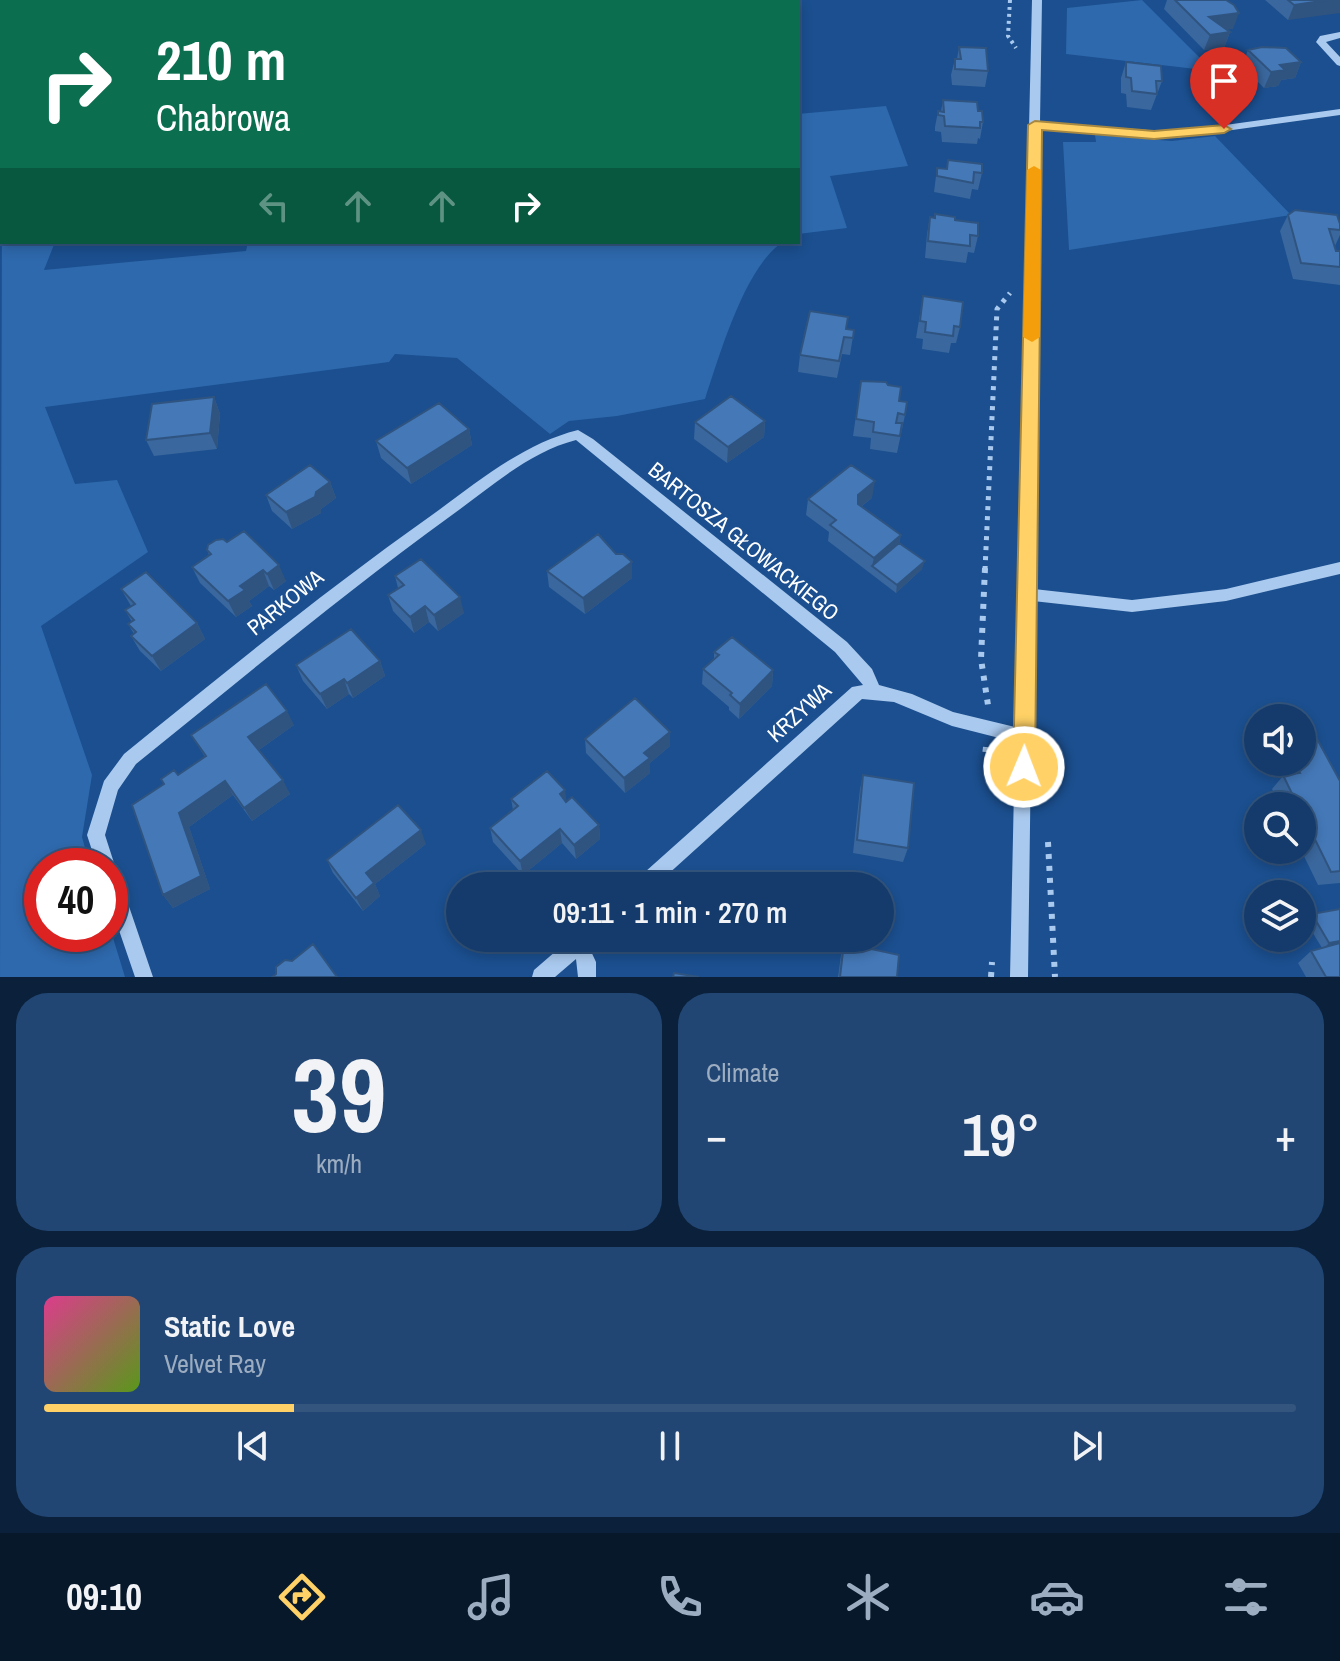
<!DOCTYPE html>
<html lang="en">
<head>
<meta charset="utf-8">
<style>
	:root { --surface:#143b6b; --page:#214673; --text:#f1f3f6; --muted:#9dadc1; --line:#33557e; --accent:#ffd166 }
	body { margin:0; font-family:"Archivo Narrow",sans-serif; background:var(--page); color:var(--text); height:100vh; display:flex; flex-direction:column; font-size:30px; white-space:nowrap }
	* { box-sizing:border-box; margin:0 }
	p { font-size:26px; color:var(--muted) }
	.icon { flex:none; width:44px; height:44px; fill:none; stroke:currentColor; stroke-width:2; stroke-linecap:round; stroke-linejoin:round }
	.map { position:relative; height:977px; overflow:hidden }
	.details { display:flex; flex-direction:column; gap:16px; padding:16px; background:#0b203b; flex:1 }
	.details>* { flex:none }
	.top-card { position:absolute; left:0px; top:0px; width:800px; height:244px; box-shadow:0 4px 12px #0003,0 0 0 2px var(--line); background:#0b6e4f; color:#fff; overflow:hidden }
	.fabs { position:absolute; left:1244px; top:704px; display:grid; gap:16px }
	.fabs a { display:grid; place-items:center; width:72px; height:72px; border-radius:50%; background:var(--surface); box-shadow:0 4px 12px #0003,0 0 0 2px var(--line); font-size:40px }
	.speed { position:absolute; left:24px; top:848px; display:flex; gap:16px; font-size:40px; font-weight:700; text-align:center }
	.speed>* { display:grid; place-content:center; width:104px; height:104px; border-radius:50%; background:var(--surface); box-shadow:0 4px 12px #0003,0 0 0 2px var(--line); line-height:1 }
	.speed .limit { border:12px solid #d22; background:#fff; color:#111 }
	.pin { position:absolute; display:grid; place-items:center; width:68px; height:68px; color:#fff; margin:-82px -34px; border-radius:50% 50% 50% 0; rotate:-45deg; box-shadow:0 0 8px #0007 }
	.pin .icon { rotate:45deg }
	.me { position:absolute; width:88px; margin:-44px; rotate:1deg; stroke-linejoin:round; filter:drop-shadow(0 0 6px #0008) }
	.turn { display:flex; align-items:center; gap:28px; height:168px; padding:0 24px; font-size:36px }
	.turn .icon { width:104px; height:104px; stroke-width:2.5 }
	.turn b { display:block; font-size:56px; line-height:68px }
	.lanes { display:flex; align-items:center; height:76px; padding:0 24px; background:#0003; justify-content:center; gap:40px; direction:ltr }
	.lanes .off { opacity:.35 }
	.big { font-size:60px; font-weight:600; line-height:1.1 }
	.details .widget { flex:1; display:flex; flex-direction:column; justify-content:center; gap:12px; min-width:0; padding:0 28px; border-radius:32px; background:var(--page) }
	.details .dial { align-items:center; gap:0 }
	.dial b { font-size:104px; line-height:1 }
	.song { display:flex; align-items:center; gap:24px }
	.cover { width:96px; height:96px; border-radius:12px; background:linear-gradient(135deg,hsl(330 70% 55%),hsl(90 70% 35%)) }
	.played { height:8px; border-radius:4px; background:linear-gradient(90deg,var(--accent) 20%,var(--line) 20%) }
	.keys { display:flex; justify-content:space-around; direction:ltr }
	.heat { display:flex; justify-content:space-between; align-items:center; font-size:44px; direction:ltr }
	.details .tiles { flex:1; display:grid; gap:16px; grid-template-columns:1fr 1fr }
	.widget:last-child { grid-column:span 2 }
	.trip { position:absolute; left:446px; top:872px; width:448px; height:80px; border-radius:40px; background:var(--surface); box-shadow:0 4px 12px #0003,0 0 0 2px var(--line); font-weight:600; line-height:80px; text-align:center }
	.dock { display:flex; height:128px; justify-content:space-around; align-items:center; background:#08182b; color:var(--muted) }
	.dock .icon { width:56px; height:56px }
	.dock .selected { color:var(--accent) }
	.dock b { font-size:36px; color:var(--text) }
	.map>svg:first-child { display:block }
	.green { fill:#2e69ad }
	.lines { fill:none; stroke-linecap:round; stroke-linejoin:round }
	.path-far2 { stroke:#a9c9ee; stroke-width:4; stroke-dasharray:3 4; stroke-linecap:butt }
	.path-far1 { stroke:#a9c9ee; stroke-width:5; stroke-dasharray:4 6; stroke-linecap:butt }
	.path { stroke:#a9c9ee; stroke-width:6; stroke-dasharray:5 7; stroke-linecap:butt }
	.minor { fill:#a9c9ee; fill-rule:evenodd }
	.wall { fill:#3a679d }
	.shaded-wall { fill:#305480 }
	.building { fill:#4478b7; stroke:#305480; stroke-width:2 }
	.route { fill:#ffd166; stroke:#a68842; stroke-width:2 }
	.slow { fill:#f59e0b }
	.labels { text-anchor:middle; stroke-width:8; stroke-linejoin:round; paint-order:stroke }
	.street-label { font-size:22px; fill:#fff; stroke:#1b4f8f }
</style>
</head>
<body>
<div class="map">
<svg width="1340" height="977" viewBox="0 0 1340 977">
	<rect width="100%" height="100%" fill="#1b4f8f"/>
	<path class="green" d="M1142,0L1213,71L1066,54L1067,8Z
		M886,106L908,166L830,176L847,228L798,234V114Z
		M1095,135L1172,141L1215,136L1291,215L1069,250L1063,142H1096Z
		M2,190V242H55L44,270L246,251L248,242H783C745,266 719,357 705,399L617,416L569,421L550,434L457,358L395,354L389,362L45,407L75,484L117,480L148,552L41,626L92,775L82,837L90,866H42V934H110V928L125,977H0Z"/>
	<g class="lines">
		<path class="path-far2" d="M1010,0L1008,36L1016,48"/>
		<path class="path-far1" d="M985,570L997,309L1010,293"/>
		<path class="path" d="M985,568L981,659L988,705
			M986,747L985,756L998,777
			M1048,842L1055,977
			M991,977L992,962"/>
		<path class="minor" d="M178,0H188L187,2H177Z
			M1032,0H1042L1040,122L1175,132L1340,109V115L1175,138L1040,128L1034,589L1132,600L1226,589L1340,562V574L1226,601L1132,612L1033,601L1028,977H1010L1015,742L952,726L894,702L862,699L655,886H633L636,880L852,687L863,685L835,652L576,440C529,452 491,487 452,515C343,594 240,680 136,764L118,790L105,835L115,866L113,870L119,877L153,977H135L110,904V866H97L87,835L104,781L124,754C225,672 326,590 432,515C478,482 522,444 578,430L593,439L847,642L872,669L879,685L912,694L953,712L1015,727Z
			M1340,32V38L1326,42L1340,57V66L1337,65L1316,42L1320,36Z
			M571,938H594L589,947L596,962V977H578L576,959L555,977H532L534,970Z"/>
	</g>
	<path class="wall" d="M0,0H36L35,2H2V22L0,25Z
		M1167,0H1201L1233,29H1227L1230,32L1224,48L1204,50L1164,9Z
		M1265,0H1340L1288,20Z
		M959,47L988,71L985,87L952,85L951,75L955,59H957Z
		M1248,50L1301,62L1295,78L1281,80L1278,86L1264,88L1242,66Z
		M1126,62L1162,81L1151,110L1127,107L1126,94L1121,93V78Z
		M943,100L978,111L983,122L980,139L978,138L977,144L942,142L941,132L935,131V127L938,111H941Z
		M948,160L982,173L978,190L972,189L970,199L934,192L937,168L947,169Z
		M1288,215L1340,224V235L1335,246L1336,251H1340V285L1293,279L1280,231Z
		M930,217L955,220L978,236L974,253L968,252L966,263L925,258L927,234Z
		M923,296L960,327L956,343H951L949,353L922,349L923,339L916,338Z
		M846,329L854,330L850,355L842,354L837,378L798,372L800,355Z
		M861,381L899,401L905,415L897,453L870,449L871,438L853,436Z
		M214,397L220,414L217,449L154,456L146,440Z
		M765,421L764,437L727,463L694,439L695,422Z
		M469,429L472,445L411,484L381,458L376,441Z
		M330,482L336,498L321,509V513L292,529L272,511L266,495Z
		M872,498L862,506L901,535L899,543L922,569L896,593L828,541L829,532L806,515L808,499Z
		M227,542L286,581L274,590L269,586L249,601L252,606L236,617L200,583L192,567L209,555L207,550Z
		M616,554L632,578L585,614L549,587L547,571Z
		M395,576L464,613L438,631L429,622L414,633L393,611L388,595L398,588Z
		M121,589L197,623L205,639L161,671L140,651L131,636L134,634L128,624L132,622L125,610L131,606Z
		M714,652L773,670L772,686L739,719L729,710V707L702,684L703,669L714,659Z
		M380,661L385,676L353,698L349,694L327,709L303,681L296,665Z
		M294,725L259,750L290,794L252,821L233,795L189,827L210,889L173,908L163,895L164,784L205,757L191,735Z
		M585,739L670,746L650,763V773L625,793L586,753Z
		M1276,762H1302L1340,781V883L1318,885L1301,850H1302V806H1280L1272,789L1283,776Z
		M863,775L908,848L903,862L853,853L860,789Z
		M511,799L567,801L599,825L600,839L576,859L562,843L523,875L493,842L490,828L513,810Z
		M426,844L375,884L380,896L363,911L333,873L327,860Z
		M1340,909V977H1306L1298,963L1311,951L1322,948L1305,920L1312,914Z
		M844,943L897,977H838L841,955Z"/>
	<path class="shaded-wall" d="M23,0H36L35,2H24Z
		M1328,0H1340V13L1288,20L1294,5Z
		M0,7L2,11V22L0,25Z
		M1239,13L1233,29L1207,32L1209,17Z
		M1230,32L1224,48L1204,50L1210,35Z
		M1301,62L1295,78L1281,80L1278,86L1264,88L1271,72L1280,65Z
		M214,397L220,414L217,449L210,433Z
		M765,421L764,437L727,463L728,447Z
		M469,429L472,445L411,484L407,468Z
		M875,481L872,498L855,511L858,495Z
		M330,482L336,498L321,509V513L292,529L286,512Z
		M901,535L897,551L872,566L874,558Z
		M925,561L922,569L896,593L897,585Z
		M632,562V578L585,614L583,598Z
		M279,565L286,581L274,590L267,574Z
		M263,570L269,586L249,601L252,606L236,617L228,601L240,586Z
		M460,597L464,613L438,631L434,615Z
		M425,606L429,622L414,633L410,617Z
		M197,623L205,639L161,671L152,656Z
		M380,661L385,676L353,698L347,683Z
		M773,670L772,686L739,719L740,704Z
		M344,679L349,694L327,709L320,694Z
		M287,711L294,725L256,752L248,737Z
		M670,732V746L650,763V773L625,793L624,778L644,753Z
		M283,780L290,794L252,821L244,808Z
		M225,781L233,795L189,827L210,889L173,908L163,895L179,813Z
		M565,790L567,804L560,794Z
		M599,825L600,839L576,859L574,845Z
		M560,829L562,843L523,875L520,861Z
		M421,830L426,844L375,884L380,896L363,911L356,898L366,873Z
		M1340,941V945L1322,950L1329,943Z"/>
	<path class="building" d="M210,0H262L261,2H209Z
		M1175,0H1226L1234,5L1239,13L1209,17L1230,32L1210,35Z
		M1288,0H1328L1294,5Z
		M959,47L986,48L988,71L955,69V59H961Z
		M1262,47L1286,48L1301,62L1280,65L1285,70L1271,72L1248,50Z
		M1126,62L1161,66L1162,81H1156L1157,94L1132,91L1131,78L1126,77Z
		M943,100L977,102L978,111H982L983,122H980V128L945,126L944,116L938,115V111L944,112Z
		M948,160L982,164V173L974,172L973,183L937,176V168L947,169Z
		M1295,210L1337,215L1340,224V230L1329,229L1336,251H1340V267L1301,263L1288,215Z
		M935,214L955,217V220L978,223V236L970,235V246L928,241L930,217L935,218Z
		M923,296L963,302L960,327L954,326L953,336L925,332L926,322L920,321Z
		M810,311L848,317L846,329L854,330L853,338L844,337L839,361L800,355Z
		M861,381L886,382L888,385L901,387L899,401L907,402L905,415L898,413L896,423H902L900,436L873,432L874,422L856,419Z
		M731,396L765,421L728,447L695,422Z
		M214,397L210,433L146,440L152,404Z
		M439,403L469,429L407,468L376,441Z
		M310,465L330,482L316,492L315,497L286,512L266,495Z
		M851,465L875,481L858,495V504L901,535L874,558L830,525L836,520L808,499Z
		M244,531L279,565L267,574L263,570L240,586L245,590L228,601L192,567L211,554L207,550L208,545L216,540L223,539L227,542Z
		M598,534L616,554H623L632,562L583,598L547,571Z
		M899,543L925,561L897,585L872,566Z
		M421,559L460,597L434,615L425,606L410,617L388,595L404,585L395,576Z
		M146,572L197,623L152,656L131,636L136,632L128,624L134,620L125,610L135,604L121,589Z
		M351,629L380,661L347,683L344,679L320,694L296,665Z
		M732,637L773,670L740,704L730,695L732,693L703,669L719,655L714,652Z
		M266,684L287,711L248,737L283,780L244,808L225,781L179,813L201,876L163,895L132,805L164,784L161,779L174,770L178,775L206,756L191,735Z
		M635,698L670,732L644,753L650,758L624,778L585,739Z
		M1316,737L1340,781V871L1331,872L1302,813V806H1298L1283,775L1300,773L1294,762H1302V739Z
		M547,771L565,790L560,794L566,802L572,797L599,825L574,845L560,829L520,861L490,828L518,806L511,799Z
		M863,775L914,783L908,848L857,840Z
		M398,805L421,830L366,873L374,883L356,898L327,860Z
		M1340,909V941L1329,943L1312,914Z
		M844,943L899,955L897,977H840Z
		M1340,943V977H1326L1311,951Z
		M313,944L337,977H272L276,974V967L285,960L292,961Z
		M674,973L699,977H673Z"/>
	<path class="route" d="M1035,121L1154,131L1224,125L1231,129L1224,133L1154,139L1042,130L1035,767L1032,774L1024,777L1016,774L1013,767L1028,125Z"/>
	<path class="slow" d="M1034,166L1041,170L1040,337L1032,342L1023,337L1027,170Z"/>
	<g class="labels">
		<g class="street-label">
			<text transform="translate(744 541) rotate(39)" y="8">BARTOSZA GŁOWACKIEGO</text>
			<text transform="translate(285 602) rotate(-39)" y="8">PARKOWA</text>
			<text transform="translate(799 712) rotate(-42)" y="8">KRZYWA</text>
		</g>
	</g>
</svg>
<div class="fabs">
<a><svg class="icon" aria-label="sound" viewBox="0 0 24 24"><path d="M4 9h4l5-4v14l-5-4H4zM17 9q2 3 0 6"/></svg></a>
<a><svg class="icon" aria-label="search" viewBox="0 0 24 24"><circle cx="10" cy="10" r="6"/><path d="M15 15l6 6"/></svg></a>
<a><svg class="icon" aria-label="layers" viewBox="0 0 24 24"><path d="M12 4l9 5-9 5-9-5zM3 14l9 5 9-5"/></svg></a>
</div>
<div class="speed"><div class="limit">40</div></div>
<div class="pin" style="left:1224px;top:129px;background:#d93025"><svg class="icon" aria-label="arrive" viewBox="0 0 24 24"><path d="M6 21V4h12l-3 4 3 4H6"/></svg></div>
<svg class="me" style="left:1024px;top:767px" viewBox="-20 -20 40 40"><circle r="17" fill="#ffd166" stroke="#fff" stroke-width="3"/><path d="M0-11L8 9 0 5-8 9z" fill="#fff"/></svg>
<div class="trip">09:11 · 1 min · 270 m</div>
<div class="top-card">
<div class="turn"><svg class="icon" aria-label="right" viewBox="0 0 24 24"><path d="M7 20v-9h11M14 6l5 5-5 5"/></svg><div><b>210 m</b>Chabrowa</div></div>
<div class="lanes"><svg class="icon off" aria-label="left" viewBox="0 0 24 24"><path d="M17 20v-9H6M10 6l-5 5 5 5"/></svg><svg class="icon off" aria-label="ahead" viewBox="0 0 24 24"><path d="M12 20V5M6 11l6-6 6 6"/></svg><svg class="icon off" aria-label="ahead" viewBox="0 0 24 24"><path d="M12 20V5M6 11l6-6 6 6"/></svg><svg class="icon" aria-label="right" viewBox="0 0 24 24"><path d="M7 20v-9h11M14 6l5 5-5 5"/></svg></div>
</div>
</div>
<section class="details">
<div class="tiles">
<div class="widget dial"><b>39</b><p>km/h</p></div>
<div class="widget"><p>Climate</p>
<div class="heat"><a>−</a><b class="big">19°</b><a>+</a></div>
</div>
<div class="widget">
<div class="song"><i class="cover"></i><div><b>Static Love</b><p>Velvet Ray</p></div></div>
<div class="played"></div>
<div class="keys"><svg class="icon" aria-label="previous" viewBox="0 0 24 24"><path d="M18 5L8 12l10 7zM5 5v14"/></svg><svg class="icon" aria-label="pause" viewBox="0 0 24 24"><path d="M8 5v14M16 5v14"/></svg><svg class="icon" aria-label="next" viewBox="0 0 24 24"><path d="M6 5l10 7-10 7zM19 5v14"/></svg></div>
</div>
</div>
</section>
<nav class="dock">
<b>09:10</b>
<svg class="icon selected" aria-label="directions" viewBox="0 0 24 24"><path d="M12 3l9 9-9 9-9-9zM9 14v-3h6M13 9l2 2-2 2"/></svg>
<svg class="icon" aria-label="music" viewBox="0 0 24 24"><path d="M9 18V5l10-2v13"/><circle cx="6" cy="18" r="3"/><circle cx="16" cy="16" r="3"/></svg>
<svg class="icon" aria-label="phone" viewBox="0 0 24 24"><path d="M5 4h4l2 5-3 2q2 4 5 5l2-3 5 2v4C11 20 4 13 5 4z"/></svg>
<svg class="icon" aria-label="climate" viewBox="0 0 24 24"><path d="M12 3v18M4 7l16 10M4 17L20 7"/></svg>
<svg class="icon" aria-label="car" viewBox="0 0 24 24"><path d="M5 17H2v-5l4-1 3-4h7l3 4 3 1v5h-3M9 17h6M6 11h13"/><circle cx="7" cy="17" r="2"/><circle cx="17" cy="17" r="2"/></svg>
<svg class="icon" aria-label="filters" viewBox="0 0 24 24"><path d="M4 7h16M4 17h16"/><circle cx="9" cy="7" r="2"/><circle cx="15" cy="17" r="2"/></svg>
</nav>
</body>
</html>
